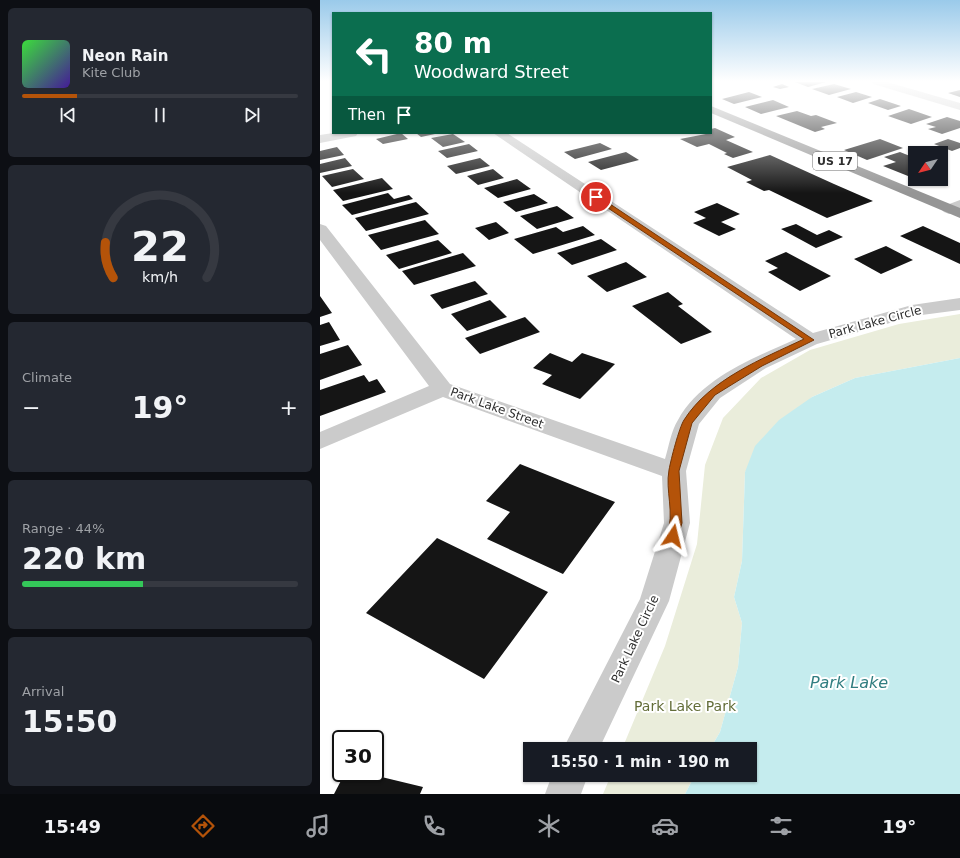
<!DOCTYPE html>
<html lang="en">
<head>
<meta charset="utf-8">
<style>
	:root { --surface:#171b24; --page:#242831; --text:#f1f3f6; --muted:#9ea1a6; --line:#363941; --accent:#b45309 }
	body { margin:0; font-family:"DejaVu Sans",sans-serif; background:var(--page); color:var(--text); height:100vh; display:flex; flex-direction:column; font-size:15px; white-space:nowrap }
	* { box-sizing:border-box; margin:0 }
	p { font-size:13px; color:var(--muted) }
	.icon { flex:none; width:22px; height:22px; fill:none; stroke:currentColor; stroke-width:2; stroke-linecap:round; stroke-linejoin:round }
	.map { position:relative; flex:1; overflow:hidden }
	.drawer { display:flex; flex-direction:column; gap:8px; padding:8px; background:#0d0f14; width:320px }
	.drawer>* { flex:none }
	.guide { position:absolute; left:12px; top:12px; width:380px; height:122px; border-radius:0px; box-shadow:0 1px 3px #0004; background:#0b6e4f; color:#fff; overflow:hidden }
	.needle { width:26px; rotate:235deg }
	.fabs { position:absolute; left:588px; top:146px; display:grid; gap:8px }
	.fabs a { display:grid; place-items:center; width:40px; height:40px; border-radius:0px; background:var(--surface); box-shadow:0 1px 3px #0004; font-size:20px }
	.speed { position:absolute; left:12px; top:730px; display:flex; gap:8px; font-size:20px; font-weight:700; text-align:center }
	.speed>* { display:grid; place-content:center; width:52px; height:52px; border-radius:50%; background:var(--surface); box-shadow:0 1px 3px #0004; line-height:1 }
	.speed .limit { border:2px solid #111; border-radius:6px; background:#fff; color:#111 }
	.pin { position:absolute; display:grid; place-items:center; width:34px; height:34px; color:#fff; margin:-17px; border:2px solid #fff; border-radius:50%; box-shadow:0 1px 4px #0007 }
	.me { position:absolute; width:44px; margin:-22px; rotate:10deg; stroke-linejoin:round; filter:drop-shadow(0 0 3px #0008) }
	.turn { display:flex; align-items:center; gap:14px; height:84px; padding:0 16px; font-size:18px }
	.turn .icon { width:52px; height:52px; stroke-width:2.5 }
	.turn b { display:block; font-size:28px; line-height:34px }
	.then { display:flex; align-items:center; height:38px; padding:0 16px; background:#0003; gap:8px; font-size:15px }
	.big { font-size:30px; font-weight:600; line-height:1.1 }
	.drawer .tile { flex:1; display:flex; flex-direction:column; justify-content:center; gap:6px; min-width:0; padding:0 14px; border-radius:6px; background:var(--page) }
	.drawer .dial { align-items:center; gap:0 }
	.dial svg { height:104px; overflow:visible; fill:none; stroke:var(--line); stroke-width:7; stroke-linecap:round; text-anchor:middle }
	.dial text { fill:var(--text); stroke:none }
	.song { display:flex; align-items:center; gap:12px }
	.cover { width:48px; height:48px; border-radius:6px; background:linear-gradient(135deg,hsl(120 70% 55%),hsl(260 70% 35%)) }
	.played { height:4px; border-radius:2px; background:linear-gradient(90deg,var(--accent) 20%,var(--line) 20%) }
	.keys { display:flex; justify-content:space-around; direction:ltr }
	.heat { display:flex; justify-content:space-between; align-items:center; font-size:22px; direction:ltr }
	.charge { height:6px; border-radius:3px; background:linear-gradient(90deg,#34c759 44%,var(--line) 0) }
	.trip { position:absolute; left:203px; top:742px; width:234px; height:40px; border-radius:0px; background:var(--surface); box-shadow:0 1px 3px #0004; font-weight:600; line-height:40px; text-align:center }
	.tabs { display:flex; height:64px; justify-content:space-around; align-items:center; background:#090b0e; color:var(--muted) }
	.tabs .icon { width:28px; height:28px }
	.tabs .on { color:var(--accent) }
	.tabs b { font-size:18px; color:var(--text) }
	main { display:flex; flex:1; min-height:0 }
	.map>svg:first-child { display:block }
	.green { fill:#eaeddb }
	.water { fill:#c5ecee }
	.building { fill:#151515 }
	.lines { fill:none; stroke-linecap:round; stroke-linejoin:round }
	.street { fill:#cbcbcb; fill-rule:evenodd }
	.highway { fill:#959595; fill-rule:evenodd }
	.route { fill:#b45309; stroke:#753606 }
	.labels { text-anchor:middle; stroke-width:4; stroke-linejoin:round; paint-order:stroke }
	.shield { fill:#fff; stroke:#6d6d6d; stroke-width:1 }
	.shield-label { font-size:11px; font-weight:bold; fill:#2e2e2e }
	.street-label { font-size:12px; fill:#2e2e2e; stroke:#fff }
	.near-park-label { font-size:14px; fill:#636d38; stroke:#fff }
	.near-water-label { font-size:16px; font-style:italic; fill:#317e81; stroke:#fff }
</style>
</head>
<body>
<main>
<section class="drawer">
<div class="tile">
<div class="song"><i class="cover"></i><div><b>Neon Rain</b><p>Kite Club</p></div></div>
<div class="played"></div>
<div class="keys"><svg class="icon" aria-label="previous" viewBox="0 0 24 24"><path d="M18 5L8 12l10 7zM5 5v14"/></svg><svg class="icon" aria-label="pause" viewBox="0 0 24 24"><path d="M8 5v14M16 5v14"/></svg><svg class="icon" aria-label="next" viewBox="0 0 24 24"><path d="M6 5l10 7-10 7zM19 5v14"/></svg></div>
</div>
<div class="tile dial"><svg viewBox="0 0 100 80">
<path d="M14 69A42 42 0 1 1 86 69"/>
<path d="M14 69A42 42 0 0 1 8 42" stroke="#b45309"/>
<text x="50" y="56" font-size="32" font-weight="700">22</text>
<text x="50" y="72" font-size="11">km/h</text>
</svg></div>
<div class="tile"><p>Climate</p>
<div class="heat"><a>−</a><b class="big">19°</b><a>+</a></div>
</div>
<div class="tile"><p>Range · 44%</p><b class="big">220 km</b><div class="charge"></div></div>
<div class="tile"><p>Arrival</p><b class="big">15:50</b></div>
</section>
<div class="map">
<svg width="640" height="794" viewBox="0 0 640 794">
	<rect width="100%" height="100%" fill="#fff"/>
	<path class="green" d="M640,314V358L535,378L492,397L425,472L422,561L414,597L422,623L418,667L400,732L390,749H302L345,646L377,544L385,465L403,418L441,378L490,350L579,324Z
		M291,775H375L365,794H283Z"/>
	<path class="water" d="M640,358V794H365L375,775H430V749H390L400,732L418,667L422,623L414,597L422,561L425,472L435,446L459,420L492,397L535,378Z"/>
	<path class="building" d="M475,82H506L488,87Z
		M462,84L469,87L460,89L453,87Z
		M514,84L531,89L509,95L492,89Z
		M640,90V97L628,93Z
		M429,92L442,97L414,104L402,99Z
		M536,92L552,97L533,103L517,97Z
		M560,99L581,106L568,110L548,103Z
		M453,100L469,107L441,114L425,107Z
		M589,109L612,117L591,124L568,116Z
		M477,111L491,116L496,115L517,123L501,127L505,129L495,132L456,116Z
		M627,117L640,121V128L622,134L608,129L616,127L606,124Z
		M395,128L415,137L406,140L433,152L413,158L404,154L407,153L389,144L377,147L360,139L391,133V129Z
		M81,133L88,139L63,144L56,139Z
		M96,133H115V134L101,137Z
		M133,134L145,142L123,147L111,138Z
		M560,139L583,148L547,160L524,150Z
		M628,139L640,143V148L632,151L614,144Z
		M280,143L292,149L255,159L244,152Z
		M149,144L158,151L127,158L118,151Z
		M17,147L24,155L0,160V151Z
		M306,152L319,160L281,170L268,162Z
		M580,152L590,156L595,154V174L588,176L563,166L576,162L564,157Z
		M450,155L514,184L553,201L507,218L449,190L444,191L426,182L432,180L407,167Z
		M25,158L32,166L0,173V164Z
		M160,158L170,166L136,174L127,166Z
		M33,169L44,179L12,187L2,176Z
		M173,169L184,178L158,185L147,176Z
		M62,178L73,189L23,201L13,190Z
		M197,179L211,189L178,198L164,188Z
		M68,193L74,199L89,195L93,199L32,215L22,205Z
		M214,194L228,203L196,212L183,202Z
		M96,202L109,214L46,231L35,218Z
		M397,203L420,214L401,222L416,229L399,236L373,223L386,218L374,212Z
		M237,206L254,218L217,229L200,216Z
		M105,220L119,234L61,250L48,235Z
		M176,222L189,233L169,240L155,228Z
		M476,224L497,235L509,230L523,237L496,248L461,229Z
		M263,226L275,235L213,254L194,239L236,227L243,232Z
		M603,226L640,243V264L580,236Z
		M281,239L297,250L252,265L237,253Z
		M118,240L132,253L79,269L66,255Z
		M566,246L593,260L561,274L534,259Z
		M466,252L511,276L480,291L448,272L458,268L445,261Z
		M143,253L156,266L94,285L82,271Z
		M306,262L327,277L287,292L267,276Z
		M155,281L168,294L122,309L110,295Z
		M348,292L363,304L358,306L392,332L361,344L312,306Z
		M0,296L12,313L0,317Z
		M170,300L187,317L147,331L131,314Z
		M205,317L220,332L160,354L145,338Z
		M9,322L20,340L0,346V325Z
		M28,345L42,365L0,380V354Z
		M230,353L252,362L262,353L295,364L260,399L222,384L232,375L213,368Z
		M44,375L49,382L57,379L66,392L0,416V390Z
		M200,464L295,502L243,574L167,539L190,512L166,501Z
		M117,538L228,592L164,679L46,613Z
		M25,773H45L103,787L100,794H14Z"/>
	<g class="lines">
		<path class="street" d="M552,82H567L640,103V110L553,84Z
			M13,133H38L36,136L0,143V135Z
			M173,133H187L493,333L592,305L640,298V310L594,316L497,344L446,368L400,398L379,424L366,471L370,523L349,601L279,749H243L320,599L344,523L342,476L123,397L0,449V432L109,386L0,240V224L6,226L130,384L345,459C349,446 351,431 358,420C381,378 434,358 476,339Z
			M640,200V210L629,214L624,212L621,209L624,206Z
			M232,775H268L261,794H225Z"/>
		<path class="highway" d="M391,106L640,208V218L391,113Z"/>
	</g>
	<linearGradient id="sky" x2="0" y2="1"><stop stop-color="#9acaea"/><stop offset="0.42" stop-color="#fff"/><stop offset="1" stop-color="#fff" stop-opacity="0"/></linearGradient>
	<rect width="640" height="193" fill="url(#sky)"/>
	<path class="route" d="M273,196H278L494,340L442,366L395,395L372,423L359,471L362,523L357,539H349L347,536C355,512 345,491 349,470C351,459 359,428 364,420C390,379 442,359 484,339L273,198Z"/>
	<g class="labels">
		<rect class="shield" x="493" y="152" width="44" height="18" rx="3"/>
		<g class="shield-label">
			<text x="515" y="165">US 17</text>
		</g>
		<g class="street-label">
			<text transform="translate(555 322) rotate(-15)" y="4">Park Lake Circle</text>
			<text transform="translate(177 408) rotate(20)" y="4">Park Lake Street</text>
			<text transform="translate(315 639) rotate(-65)" y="4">Park Lake Circle</text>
		</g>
		<g class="near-park-label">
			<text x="365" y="711">Park Lake Park</text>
		</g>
		<g class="near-water-label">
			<text x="529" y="688">Park Lake</text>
		</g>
	</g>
</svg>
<div class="fabs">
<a><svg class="needle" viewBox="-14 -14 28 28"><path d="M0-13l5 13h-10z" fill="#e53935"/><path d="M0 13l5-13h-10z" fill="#9ea1a6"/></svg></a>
</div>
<div class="speed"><div class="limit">30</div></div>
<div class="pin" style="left:276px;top:197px;background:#d93025"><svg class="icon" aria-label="arrive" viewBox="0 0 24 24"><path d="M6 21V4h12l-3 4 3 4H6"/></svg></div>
<svg class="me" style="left:353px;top:536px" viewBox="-20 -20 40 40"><path d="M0-17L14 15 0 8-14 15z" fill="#b45309" stroke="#fff" stroke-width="4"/></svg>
<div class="trip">15:50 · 1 min · 190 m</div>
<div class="guide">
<div class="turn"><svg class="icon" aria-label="left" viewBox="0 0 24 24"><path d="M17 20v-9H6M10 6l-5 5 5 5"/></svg><div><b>80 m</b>Woodward Street</div></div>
<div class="then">Then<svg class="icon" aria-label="arrive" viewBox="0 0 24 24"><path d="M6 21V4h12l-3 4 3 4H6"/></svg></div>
</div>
</div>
</main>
<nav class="tabs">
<b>15:49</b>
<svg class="icon on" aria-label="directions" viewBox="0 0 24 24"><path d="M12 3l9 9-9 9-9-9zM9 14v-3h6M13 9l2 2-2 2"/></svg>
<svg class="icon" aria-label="music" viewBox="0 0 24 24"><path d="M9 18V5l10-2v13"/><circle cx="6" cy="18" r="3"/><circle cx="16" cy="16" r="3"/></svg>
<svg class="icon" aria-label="phone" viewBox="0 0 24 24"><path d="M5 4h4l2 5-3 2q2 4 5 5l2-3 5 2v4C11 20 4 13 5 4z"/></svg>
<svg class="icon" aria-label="climate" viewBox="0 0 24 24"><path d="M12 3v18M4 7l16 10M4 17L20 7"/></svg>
<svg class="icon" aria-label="car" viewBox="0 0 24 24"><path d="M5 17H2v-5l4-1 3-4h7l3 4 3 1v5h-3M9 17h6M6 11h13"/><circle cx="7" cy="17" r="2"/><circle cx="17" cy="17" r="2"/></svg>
<svg class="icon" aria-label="filters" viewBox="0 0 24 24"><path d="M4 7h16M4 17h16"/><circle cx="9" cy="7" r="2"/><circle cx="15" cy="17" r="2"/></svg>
<b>19°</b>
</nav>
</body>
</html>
